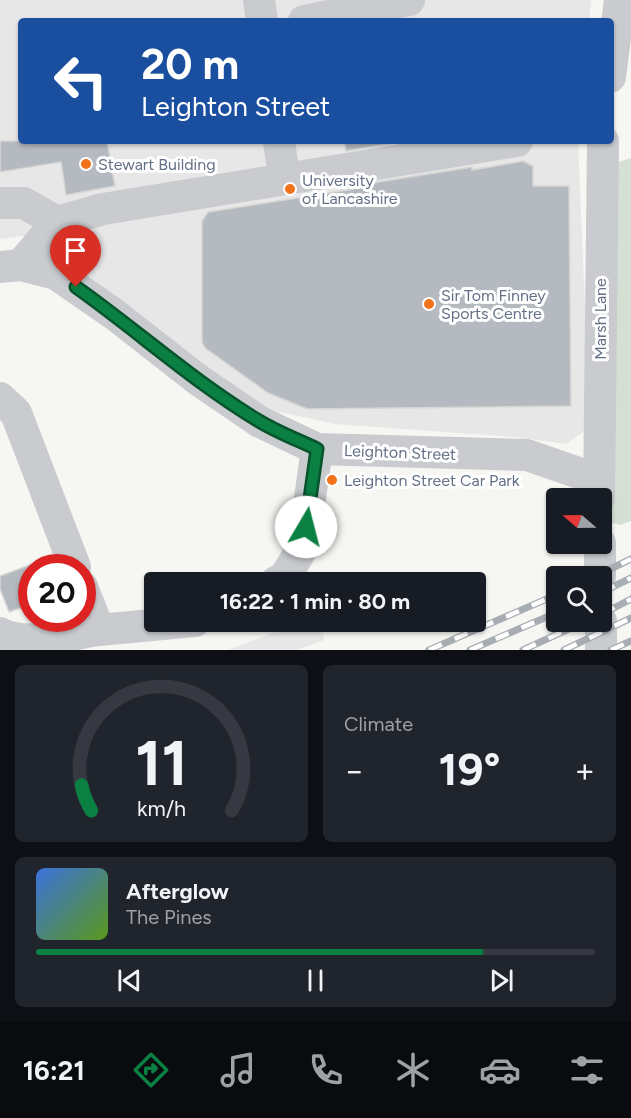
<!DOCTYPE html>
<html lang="en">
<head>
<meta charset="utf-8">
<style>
	:root { --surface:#171b24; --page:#20242c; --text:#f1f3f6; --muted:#9ea1a6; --line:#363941; --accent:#0b8043 }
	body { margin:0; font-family:Figtree,sans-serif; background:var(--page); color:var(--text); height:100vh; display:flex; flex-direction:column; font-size:22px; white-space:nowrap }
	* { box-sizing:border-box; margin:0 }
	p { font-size:20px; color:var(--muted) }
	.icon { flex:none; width:33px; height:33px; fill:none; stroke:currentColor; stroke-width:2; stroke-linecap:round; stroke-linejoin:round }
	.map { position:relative; height:650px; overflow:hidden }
	.sheet { display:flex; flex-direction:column; gap:15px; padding:15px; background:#0d0f14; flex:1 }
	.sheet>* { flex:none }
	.hud { position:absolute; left:18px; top:18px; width:596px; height:126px; border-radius:6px; box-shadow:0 2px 4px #0004; background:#1a4fa0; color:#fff; overflow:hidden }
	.needle { width:39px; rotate:290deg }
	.fabs { position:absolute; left:546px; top:488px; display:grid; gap:12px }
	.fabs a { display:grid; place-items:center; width:66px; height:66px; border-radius:6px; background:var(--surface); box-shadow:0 2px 4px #0004; font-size:30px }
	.speed { position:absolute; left:18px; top:554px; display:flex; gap:12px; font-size:30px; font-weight:700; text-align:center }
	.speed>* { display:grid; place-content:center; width:78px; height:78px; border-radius:50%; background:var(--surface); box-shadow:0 2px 4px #0004; line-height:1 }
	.speed .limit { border:9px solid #d22; background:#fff; color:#111 }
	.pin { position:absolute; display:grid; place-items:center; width:51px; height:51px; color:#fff; margin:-62px -26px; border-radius:50% 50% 50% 0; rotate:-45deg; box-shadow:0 0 6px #0007 }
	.pin .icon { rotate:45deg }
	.me { position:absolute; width:66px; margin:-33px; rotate:8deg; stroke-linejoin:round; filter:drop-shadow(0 0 4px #0008) }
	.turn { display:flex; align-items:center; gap:21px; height:126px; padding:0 24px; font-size:27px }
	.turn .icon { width:78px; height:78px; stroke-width:2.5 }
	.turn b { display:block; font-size:42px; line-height:51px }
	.big { font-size:45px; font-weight:700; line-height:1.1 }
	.sheet .card { flex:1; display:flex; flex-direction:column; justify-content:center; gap:9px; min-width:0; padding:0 21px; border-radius:9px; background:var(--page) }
	.sheet .dial { align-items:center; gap:0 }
	.dial svg { height:156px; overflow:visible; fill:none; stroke:var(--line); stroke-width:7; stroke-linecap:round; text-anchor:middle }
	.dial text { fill:var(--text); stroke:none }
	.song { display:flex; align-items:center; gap:18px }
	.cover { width:72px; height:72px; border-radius:9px; background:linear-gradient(135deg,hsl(220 70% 55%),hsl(90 70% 35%)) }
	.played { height:6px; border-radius:3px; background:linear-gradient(90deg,var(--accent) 80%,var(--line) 80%) }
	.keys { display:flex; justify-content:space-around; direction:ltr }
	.heat { display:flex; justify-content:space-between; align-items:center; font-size:33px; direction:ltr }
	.sheet .tiles { flex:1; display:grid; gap:15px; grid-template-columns:1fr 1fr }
	.card:last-child { grid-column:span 2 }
	.trip { position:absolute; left:144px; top:572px; width:342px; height:60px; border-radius:6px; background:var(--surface); box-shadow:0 2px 4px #0004; font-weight:700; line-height:60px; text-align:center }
	.menu { display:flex; height:96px; justify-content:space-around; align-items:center; background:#090b0e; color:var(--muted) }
	.menu .icon { width:42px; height:42px }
	.menu .current { color:var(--accent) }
	.menu b { font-size:27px; color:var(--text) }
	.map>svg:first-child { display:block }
	.built { fill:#e6e7e6 }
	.green { fill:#d6dfd3 }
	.building { fill:#b5bac0; stroke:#d7d8d5; stroke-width:1.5 }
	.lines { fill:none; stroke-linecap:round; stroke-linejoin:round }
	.minor { stroke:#c9cbcf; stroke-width:32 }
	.rail-casing { stroke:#a8acb3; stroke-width:7 }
	.rail { stroke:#fff; stroke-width:4.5; stroke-dasharray:14; stroke-linecap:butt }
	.route-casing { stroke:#07532c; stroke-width:15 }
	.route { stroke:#0b8043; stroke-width:10 }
	.poi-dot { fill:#f17218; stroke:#fff; stroke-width:2 }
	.labels { text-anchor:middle; stroke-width:6; stroke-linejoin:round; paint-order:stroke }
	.poi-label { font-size:16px; fill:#637086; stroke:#fff; text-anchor:start }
	.street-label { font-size:16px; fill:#637086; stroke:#fff }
</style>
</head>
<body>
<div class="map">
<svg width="631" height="650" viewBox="0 0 631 650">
	<rect width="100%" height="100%" fill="#f6f7f3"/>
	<path class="built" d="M0,0H591L589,21H21V141H578L590,427L566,444L514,437L335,424L265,409L23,236L0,239Z
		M303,621H320L324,640L297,650H228Z"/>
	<path class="green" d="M631,158V521L620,525L602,520V498L615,163Z"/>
	<path class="building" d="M0,141H107L115,186L66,195L61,162L0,172Z
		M344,141H406L346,151Z
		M523,161L533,166V186H569L571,406L307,409L268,393L205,348L202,342V221L208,212L353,189V186L472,167V170Z
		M32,564V604L9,612L0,589V576Z"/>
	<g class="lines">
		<path class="minor" d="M259,0L262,21
			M304,21L409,0
			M610,77L620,0
			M279,141L284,178
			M0,203H24L57,222
			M21,265L57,222L103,209L517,141
			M0,267L21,265L56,274L114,314L197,379L260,422L317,449L527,455L599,480
			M0,398L16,413L75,567
			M599,498L603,141
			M600,543V576
			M276,582L285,577L303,547L317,449
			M601,621V650
			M99,630L195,621
			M0,633C24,647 72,634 99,630L82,587"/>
		<g class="rail-casing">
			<path id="rail" d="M596,576L631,559
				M602,592L631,578
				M602,614L631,599
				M429,650L556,595
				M470,650L556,613
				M523,650L586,621
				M564,650L631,618
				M611,650L631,641"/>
		</g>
		<use href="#rail" class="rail"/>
	</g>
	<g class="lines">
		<g class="route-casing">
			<path id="route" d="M76,287C138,331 194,382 259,421C277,432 298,440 317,449L306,527"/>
		</g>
		<use href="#route" class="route"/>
	</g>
	<g class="poi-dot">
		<circle cx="86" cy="164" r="6"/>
		<circle cx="290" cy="189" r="6"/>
		<circle cx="429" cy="304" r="6"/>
		<circle cx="332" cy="480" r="6"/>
	</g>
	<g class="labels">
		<g class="poi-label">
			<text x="98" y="170">Stewart Building</text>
			<text x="302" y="186">University<tspan x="302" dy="18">of Lancashire</tspan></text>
			<text x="441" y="301">Sir Tom Finney<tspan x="441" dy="18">Sports Centre</tspan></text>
			<text x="344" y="486">Leighton Street Car Park</text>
		</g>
		<g class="street-label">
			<text transform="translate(600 319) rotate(-90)" y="6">Marsh Lane</text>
			<text transform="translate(400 452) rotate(2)" y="6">Leighton Street</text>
		</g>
	</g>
</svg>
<div class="fabs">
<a><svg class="needle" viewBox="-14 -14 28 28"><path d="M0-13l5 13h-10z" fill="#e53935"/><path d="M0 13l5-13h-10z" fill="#9ea1a6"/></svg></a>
<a><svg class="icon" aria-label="search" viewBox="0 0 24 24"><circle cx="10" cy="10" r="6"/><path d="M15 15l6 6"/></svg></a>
</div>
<div class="speed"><div class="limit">20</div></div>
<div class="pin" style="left:76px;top:287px;background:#d93025"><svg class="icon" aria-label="arrive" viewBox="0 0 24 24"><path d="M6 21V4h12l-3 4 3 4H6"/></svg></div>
<svg class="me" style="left:306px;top:527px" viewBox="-20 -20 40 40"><circle r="19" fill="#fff"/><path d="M0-13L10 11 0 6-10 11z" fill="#0b8043"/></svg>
<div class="trip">16:22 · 1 min · 80 m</div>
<div class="hud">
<div class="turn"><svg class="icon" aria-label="left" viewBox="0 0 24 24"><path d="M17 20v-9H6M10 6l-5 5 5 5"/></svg><div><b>20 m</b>Leighton Street</div></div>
</div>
</div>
<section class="sheet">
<div class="tiles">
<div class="card dial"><svg viewBox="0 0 100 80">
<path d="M14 69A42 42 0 1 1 86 69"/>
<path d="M14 69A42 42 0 0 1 9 56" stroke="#0b8043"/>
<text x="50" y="56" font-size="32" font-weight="700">11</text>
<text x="50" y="72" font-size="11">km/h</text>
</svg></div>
<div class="card"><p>Climate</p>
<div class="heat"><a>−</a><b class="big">19°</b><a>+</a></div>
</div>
<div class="card">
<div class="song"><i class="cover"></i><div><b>Afterglow</b><p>The Pines</p></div></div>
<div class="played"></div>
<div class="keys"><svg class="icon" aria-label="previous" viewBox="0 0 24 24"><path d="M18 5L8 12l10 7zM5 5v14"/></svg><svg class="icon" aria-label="pause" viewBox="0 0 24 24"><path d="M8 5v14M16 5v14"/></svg><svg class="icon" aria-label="next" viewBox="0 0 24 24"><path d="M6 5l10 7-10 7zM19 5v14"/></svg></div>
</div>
</div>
</section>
<nav class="menu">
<b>16:21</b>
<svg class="icon current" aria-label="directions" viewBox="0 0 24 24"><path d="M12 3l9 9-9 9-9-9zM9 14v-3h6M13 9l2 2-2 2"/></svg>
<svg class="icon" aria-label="music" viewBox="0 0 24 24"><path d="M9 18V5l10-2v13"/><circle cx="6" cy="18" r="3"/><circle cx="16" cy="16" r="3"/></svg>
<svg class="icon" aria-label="phone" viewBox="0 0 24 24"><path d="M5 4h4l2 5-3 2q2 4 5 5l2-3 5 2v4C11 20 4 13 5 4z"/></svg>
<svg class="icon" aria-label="climate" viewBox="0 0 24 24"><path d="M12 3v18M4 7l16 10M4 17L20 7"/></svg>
<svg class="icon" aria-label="car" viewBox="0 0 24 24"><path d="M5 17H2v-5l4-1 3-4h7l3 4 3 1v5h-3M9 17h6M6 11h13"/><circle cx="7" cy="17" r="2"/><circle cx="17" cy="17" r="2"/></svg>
<svg class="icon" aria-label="filters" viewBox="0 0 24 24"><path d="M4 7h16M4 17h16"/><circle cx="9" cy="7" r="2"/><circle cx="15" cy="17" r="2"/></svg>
</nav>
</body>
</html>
